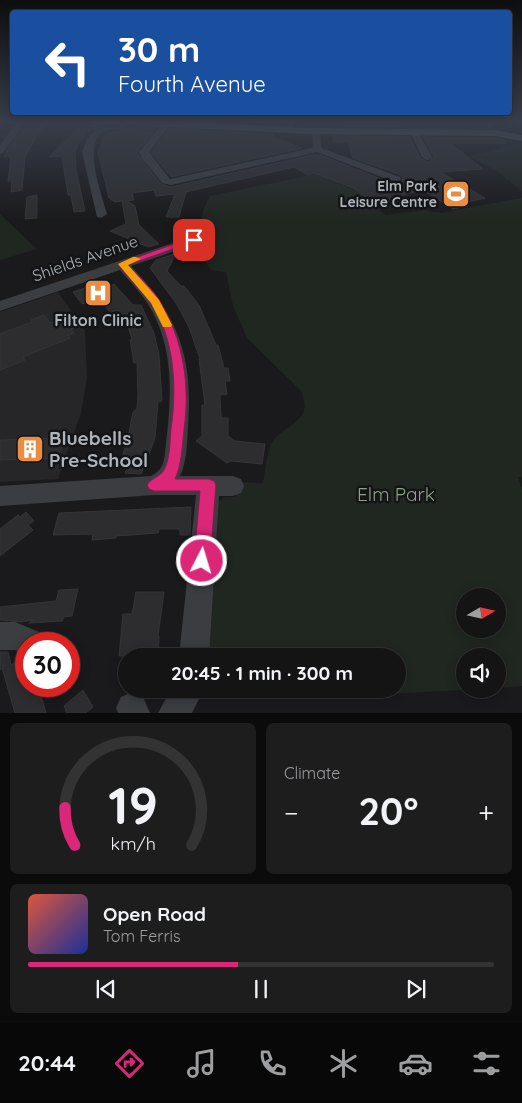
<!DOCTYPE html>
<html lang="en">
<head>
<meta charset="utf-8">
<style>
	:root { --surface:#141415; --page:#1d1d1e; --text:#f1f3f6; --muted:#9d9ea0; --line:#333334; --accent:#db2777 }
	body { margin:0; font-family:Quicksand,sans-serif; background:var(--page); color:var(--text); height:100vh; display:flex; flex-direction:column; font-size:19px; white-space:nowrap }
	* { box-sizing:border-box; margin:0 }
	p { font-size:16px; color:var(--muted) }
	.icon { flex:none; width:28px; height:28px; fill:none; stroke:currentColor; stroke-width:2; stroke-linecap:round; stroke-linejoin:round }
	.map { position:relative; height:713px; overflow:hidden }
	.side { display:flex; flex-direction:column; gap:10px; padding:10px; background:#0b0b0c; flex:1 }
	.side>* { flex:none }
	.guide { position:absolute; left:10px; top:10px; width:502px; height:105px; border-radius:5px; box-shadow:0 2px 12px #0003,0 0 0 1px var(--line); background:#1a4fa0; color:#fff; overflow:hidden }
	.needle { width:32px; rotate:81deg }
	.tools { position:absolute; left:456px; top:588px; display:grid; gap:10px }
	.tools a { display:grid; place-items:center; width:50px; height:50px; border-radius:50%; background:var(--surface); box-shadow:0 2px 12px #0003,0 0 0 1px var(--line); font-size:25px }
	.speed { position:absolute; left:15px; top:632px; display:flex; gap:10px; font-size:25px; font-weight:700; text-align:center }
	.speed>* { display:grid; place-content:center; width:65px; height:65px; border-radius:50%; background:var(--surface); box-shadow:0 2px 12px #0003,0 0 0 1px var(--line); line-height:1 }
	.speed .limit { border:8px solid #d22; background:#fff; color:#111 }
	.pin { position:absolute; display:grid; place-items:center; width:42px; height:42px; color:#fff; margin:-21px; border-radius:10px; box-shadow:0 2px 8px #0006 }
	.me { position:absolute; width:55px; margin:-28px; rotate:5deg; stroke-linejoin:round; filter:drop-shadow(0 0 4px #0008) }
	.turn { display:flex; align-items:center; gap:18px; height:105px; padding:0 25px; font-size:22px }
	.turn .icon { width:65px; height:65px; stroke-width:2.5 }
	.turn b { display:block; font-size:35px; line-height:42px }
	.big { font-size:38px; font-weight:700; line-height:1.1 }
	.side .widget { flex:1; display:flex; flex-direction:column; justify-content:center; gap:8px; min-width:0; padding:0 18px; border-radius:8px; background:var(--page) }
	.side .dial { align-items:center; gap:0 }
	.dial svg { height:130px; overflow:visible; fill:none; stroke:var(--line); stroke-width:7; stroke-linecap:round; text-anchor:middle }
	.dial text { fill:var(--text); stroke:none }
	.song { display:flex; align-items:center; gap:15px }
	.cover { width:60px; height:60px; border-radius:8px; background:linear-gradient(135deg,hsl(10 70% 55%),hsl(230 70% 35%)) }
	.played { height:5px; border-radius:2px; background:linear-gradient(90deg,var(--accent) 45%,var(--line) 45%) }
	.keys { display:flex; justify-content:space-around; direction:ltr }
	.heat { display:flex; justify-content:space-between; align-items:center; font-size:28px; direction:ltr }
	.side .tiles { flex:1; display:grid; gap:10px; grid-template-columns:1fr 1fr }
	.widget:last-child { grid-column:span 2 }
	.trip { position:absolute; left:118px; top:648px; width:288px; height:50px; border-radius:25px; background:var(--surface); box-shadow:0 2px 12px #0003,0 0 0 1px var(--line); font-weight:700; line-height:50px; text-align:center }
	.dock { display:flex; height:80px; justify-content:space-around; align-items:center; background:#080808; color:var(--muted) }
	.dock .icon { width:35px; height:35px }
	.dock .current { color:var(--accent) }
	.dock b { font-size:22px; color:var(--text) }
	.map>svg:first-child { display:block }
	.built { fill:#262629 }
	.green { fill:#202720; fill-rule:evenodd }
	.building { fill:#2d2d30; stroke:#343538 }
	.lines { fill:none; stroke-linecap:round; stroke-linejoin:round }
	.minor { fill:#3b3d41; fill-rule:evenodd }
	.major { fill:#575b5f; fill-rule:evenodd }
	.route { fill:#db2777; stroke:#8e194d }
	.slow { fill:#f59e0b }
	.labels { text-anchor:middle; stroke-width:5; stroke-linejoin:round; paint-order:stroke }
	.far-poi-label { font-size:14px; font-weight:bold; fill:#adb4bb; stroke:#151517; text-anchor:end }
	.street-label { font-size:16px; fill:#adb4bb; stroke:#151517 }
	.poi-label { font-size:16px; font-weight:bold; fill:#adb4bb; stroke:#151517 }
	.near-poi-label { font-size:19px; font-weight:bold; fill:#adb4bb; stroke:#151517; text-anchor:start }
	.near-park-label { font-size:19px; fill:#8aa485; stroke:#151517 }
</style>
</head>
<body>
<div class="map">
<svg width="522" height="713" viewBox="0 0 522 713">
	<rect width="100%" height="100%" fill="#1a1a1c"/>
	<path class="built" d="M58,292L85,331L87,378L81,413L58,479L0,482V312Z"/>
	<path class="green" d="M522,142V191L497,171L472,158L471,155L503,148V146Z
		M316,174L354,190L386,215L424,210L440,213L522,198V477H518L522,489V686L498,688V656H465V689H480L351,696L297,689H396V656H204L213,507L224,497H235L240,482L263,483C265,474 267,452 271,444C284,423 315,423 301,391L247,338L233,306L226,272L211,270C203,260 199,248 205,236C200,218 201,213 210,196ZM465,596H498V629H465Z
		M0,214L37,249L0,260Z"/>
	<path class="building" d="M205,120H268L274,121V124Z
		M329,120L490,124L494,128L330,126Z
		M85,122L88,124L75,151L76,170L85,211L74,212L71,195H68L62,156L49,157Z
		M27,123H47L42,132L38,134L25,157L22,190L11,192L12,181H8L11,157H4L5,153Z
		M134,128L139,132H153L137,153L161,184L171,187L313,155H320L391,183L402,182L403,178L401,175L353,158L348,142H334L333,136L410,137L420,158L428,162L434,157L423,137L495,138L504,140L507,143H450L483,169L440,172L485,198L463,203L467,206L453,209L423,190L398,196L404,200L376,205L353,188L314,173L307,175L294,167L186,192L179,217H166L175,194L156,196L154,190L132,193L134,200L127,201L135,206L139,225L159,244L148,247L110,231L126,224L122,201L115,202L109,198L98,152L106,133Z
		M169,129L273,134V137L302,148L171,177L151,152Z
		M37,195V218L25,219L27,197Z
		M192,248L199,253L182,259L176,254L167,271L181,286H184L199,305L216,345H218L224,368H228L230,381H225L227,394L220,395L221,418H228V436L235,441L265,444L262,464L231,461L227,463L196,441L202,436V405H205L199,359H200L189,327L176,303L150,268L156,260Z
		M102,282L106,287L114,284L133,305H141L154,333L159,355L162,401L158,402L155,438L141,474L125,473L128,466H119L127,442L133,412L137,409L138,395L137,362L134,363L130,340L132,339L126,321H123L118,310L110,313L100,298L82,304L73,292Z
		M44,315L50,323L68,317L76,327L71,329L74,333L68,335L70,338L23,357L25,360L0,370V334L32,322L31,320Z
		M64,438L58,458L0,460V440Z
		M191,507L190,535H180V529H159L158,533L116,536V538L92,540L93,534L53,535L59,513Z
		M26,512L34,521L28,525L33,530L0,556V529L18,515L20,517Z
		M78,589L72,616L64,617L62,621L29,623L34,620L20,622L0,620V607L56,601L59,590Z
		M136,592H164L158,636H159L158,656H119L123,614H132Z
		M0,652H8L11,665L22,658L26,672V686H38L46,713H15L2,668L0,670Z
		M83,690L93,707L86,713H67L64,706Z"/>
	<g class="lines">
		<path class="minor" d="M18,120H27L3,153L0,154V145Z
			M286,120H294L293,130H287Z
			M128,121L132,123L131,125C122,129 112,128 105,131C81,141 102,195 107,214L101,218L97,217L82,152L87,139L96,130L88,126L92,123L115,125Z
			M166,122L170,125L149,152L170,179L312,148L313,146L312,131L316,128L320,131L321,148L400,177L401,179L400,181H392L317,152L171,185L162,183L142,158L139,152L163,123Z
			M414,129L418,132L432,157L430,159L427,160L422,157L410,132Z
			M194,236L200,240L199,243L131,266C179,318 193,356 188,426C187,443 187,461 180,476H233L241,479L244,486L241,493L233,496H219L209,656H179L196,495H154L0,506V486L151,476C154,474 158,472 160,469C165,463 165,451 166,443C171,401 174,359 156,319C148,300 133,285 120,270L0,311V301Z
			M0,622H15L44,634L48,644H26V655L15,650H0Z
			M171,689H204L192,713H158Z
			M132,692L143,697L150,713H118L116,708L121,697Z"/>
		<path class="major" d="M86,120H161L310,128L495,130L522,135V141L495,136L310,134L91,123Z"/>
	</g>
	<linearGradient id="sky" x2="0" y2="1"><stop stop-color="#0e0e0f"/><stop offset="0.55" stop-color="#383e4b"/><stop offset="1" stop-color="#383e4b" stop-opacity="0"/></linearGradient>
	<rect width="522" height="220" fill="url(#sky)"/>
	<path class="route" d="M191,238L198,240L128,265C139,277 153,289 161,303C184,342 190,386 184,430C182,446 182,464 175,479H208L214,481L216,485L210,561L208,567L202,569L196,567L194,561L200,491H154L149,489L147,485C151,478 160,477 164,470C170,460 170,441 171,429C177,388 175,337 150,302C140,289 128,277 118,264Z"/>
	<path class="slow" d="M133,257H136L141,259L128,265L159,300L172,325L171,327H163L151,303L118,264Z"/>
	<defs>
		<g id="stadium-square" transform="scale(1.4375)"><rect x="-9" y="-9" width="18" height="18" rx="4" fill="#ea8d43" stroke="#151517"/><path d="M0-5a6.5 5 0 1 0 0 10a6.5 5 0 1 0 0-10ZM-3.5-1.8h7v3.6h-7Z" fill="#fff"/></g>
		<g id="hospital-square" transform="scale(1.4375)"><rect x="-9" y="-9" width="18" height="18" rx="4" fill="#ea8d43" stroke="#151517"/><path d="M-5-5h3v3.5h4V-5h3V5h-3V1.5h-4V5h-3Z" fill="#fff"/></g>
		<g id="building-square" transform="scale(1.4375)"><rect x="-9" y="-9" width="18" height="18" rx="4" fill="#ea8d43" stroke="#151517"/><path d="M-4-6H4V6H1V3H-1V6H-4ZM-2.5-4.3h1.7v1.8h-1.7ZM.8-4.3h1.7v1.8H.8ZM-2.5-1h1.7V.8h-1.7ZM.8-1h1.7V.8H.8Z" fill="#fff"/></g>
	</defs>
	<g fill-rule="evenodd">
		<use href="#stadium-square" x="456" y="194"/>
		<use href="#hospital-square" x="98" y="293"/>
		<use href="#building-square" x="30" y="449"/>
	</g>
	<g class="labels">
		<g class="far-poi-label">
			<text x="437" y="191">Elm Park<tspan x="437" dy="16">Leisure Centre</tspan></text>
		</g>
		<g class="street-label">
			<text transform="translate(85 258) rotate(-19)" y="6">Shields Avenue</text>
		</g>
		<g class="poi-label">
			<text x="98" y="326">Filton Clinic</text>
		</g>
		<g class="near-poi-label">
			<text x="49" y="445">Bluebells<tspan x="49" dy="22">Pre-School</tspan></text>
		</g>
		<g class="near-park-label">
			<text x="396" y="501">Elm Park</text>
		</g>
	</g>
</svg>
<div class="tools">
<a><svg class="needle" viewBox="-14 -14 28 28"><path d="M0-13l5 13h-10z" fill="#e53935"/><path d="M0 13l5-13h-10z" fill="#9d9ea0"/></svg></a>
<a><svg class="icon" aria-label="sound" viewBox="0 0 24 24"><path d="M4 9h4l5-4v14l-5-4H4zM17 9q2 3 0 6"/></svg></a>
</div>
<div class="speed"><div class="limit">30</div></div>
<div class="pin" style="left:194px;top:240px;background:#d93025"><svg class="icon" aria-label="arrive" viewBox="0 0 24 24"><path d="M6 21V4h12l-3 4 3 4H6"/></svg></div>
<svg class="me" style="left:202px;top:561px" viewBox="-20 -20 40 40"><circle r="17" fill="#db2777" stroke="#fff" stroke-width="3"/><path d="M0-11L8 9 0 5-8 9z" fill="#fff"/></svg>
<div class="trip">20:45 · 1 min · 300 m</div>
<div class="guide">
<div class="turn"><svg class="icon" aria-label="left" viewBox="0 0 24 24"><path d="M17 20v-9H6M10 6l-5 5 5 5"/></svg><div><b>30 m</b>Fourth Avenue</div></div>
</div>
</div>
<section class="side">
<div class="tiles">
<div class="widget dial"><svg viewBox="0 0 100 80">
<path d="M14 69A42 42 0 1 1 86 69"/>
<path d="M14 69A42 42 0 0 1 8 46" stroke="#db2777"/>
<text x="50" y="56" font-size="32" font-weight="700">19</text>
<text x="50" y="72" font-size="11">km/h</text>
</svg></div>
<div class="widget"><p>Climate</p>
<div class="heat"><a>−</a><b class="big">20°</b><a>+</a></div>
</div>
<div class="widget">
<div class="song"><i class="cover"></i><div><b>Open Road</b><p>Tom Ferris</p></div></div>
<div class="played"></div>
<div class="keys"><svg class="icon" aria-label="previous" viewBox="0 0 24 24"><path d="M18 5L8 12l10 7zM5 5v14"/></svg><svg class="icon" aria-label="pause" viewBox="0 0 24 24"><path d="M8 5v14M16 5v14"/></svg><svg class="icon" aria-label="next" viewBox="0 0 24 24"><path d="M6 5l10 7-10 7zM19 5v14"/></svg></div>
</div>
</div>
</section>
<nav class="dock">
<b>20:44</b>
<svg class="icon current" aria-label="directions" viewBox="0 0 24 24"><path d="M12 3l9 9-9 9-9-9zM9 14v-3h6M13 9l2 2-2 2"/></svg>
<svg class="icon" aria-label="music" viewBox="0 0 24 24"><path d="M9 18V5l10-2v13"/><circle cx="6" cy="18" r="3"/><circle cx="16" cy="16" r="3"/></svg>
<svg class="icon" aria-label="phone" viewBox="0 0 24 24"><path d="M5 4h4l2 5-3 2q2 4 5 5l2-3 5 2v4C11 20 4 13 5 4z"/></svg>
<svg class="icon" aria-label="climate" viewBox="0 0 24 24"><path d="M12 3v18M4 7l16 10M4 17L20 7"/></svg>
<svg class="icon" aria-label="car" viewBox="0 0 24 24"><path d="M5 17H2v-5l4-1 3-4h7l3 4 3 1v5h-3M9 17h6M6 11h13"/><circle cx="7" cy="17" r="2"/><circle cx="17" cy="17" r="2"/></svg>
<svg class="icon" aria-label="filters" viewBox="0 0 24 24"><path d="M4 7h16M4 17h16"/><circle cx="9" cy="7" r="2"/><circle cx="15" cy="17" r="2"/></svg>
</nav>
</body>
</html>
